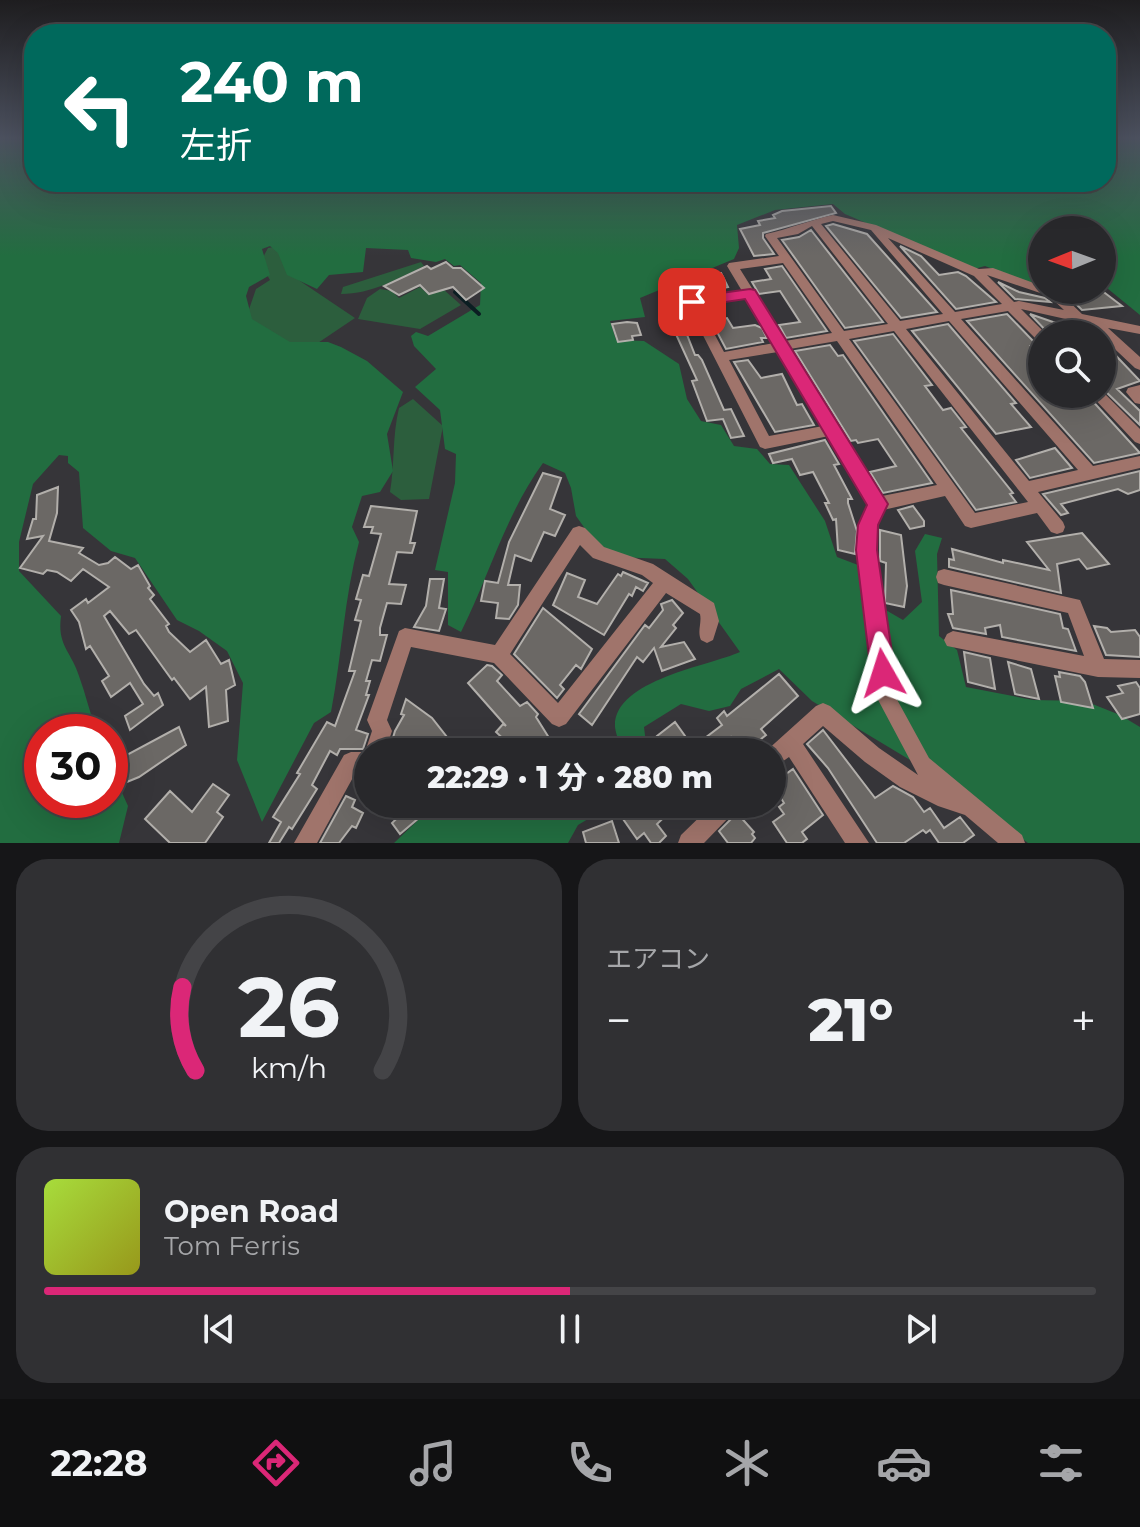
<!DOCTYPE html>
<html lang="ja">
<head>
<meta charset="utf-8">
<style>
	:root { --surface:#28282b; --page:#303033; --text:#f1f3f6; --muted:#a5a6a9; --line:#444447; --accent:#db2777 }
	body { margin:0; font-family:Montserrat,"Noto Sans JP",sans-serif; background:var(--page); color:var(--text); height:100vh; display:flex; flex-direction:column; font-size:30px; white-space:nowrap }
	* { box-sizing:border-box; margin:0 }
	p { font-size:26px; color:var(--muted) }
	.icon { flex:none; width:44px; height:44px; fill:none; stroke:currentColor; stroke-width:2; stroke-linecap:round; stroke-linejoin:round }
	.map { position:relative; height:843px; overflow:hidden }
	.panel { display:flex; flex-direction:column; gap:16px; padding:16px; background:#161618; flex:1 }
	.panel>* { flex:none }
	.hud { position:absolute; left:24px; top:24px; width:1092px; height:168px; border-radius:32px; box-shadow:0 8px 32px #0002,0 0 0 2px var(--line); background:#00695c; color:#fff; overflow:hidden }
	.needle { width:52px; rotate:269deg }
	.buttons { position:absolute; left:1028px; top:216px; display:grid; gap:16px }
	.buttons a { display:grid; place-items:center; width:88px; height:88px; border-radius:50%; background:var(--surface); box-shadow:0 8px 32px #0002,0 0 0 2px var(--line); font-size:40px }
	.speed { position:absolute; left:24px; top:714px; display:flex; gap:16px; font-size:40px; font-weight:700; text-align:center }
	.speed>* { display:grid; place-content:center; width:104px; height:104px; border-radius:50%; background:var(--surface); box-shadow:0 8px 32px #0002,0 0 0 2px var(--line); line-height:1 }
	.speed .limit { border:12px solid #d22; background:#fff; color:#111 }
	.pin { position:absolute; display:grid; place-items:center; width:68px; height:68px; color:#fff; margin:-34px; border-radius:16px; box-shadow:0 4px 12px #0006 }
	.me { position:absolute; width:88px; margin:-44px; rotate:354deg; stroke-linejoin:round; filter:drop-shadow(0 0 6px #0008) }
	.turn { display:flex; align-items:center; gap:28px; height:168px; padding:0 24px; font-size:36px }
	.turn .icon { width:104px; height:104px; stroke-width:2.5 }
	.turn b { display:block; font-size:56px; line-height:68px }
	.big { font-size:60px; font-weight:800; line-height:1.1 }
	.panel .tile { flex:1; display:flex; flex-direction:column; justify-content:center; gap:12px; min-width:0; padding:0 28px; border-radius:32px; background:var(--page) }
	.panel .dial { align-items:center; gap:0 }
	.dial svg { height:208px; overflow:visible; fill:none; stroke:var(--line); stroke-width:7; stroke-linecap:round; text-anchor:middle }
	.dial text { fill:var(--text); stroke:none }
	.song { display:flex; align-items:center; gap:24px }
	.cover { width:96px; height:96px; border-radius:12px; background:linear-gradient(135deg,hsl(80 70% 55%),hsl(60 70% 35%)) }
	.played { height:8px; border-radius:4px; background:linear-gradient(90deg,var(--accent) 50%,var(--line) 50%) }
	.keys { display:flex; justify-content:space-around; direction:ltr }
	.heat { display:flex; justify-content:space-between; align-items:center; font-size:44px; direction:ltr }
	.panel .tiles { flex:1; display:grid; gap:16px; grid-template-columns:1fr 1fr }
	.tile:last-child { grid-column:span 2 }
	.trip { position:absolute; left:354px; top:738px; width:432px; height:80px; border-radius:40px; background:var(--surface); box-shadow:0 8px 32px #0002,0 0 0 2px var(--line); font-weight:800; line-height:80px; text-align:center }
	.menu { display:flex; height:128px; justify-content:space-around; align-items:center; background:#101011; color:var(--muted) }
	.menu .icon { width:56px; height:56px }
	.menu .selected { color:var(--accent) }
	.menu b { font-size:36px; color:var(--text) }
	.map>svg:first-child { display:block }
	.green { fill:#2c5e3d }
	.forest { fill:#226d40 }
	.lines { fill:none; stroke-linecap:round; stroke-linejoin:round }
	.stream { stroke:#0b1e22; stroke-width:4 }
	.building { fill:#6b6865; stroke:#b2afab; stroke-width:2 }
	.street { fill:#a0746b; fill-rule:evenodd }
	.route { fill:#db2777; stroke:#8e194d; stroke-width:2 }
</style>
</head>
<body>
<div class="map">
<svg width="1140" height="843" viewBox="0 0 1140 843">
	<rect width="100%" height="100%" fill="#363539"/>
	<path class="green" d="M287,245L297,279L355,318L303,353L246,318L256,289L270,280L260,263L268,248Z
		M421,262L424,266C397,279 372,294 341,294L343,287Z
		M420,287L429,295L443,289L461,305L420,329L358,319L367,298L380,289L392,291L399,298Z
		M413,399L443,426L429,499L401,500L390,492C395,463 392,437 399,408Z"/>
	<path class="forest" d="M0,138H34V182H1106V138H1140V315L1102,284V230H1042V288L985,266L974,269L845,214L833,204L775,210L737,225L739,248L734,259L640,298L645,317L610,321L616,340L644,341L679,364L687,399L701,421L721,425L734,446L757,449L770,464L789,465L825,521L837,557L858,565L865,598L903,620L922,602L915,551L925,534L942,538L937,554L939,636L957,650L966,687L1033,700L1085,701L1120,715L1140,727V843H1028L950,784L812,701L779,669L741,689L730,706L709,711L681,704L644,727L647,752H622C620,744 616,735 615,727C613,680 709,666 740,652L688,579L665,559L616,557L591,537L576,516L571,488L565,473L543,463C506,514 489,576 461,632L448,625V572L435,570L455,483L456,454L445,449L440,410L415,387L436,369L414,346L411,336L416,332L428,336L480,305L481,283L460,265L454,266L445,259L436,262L411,258L408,250L366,248L363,272L329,275L317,289L287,275L278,253L270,246L262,249L270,275L249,287L246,296L252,319L290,342H328L341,347L367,361L403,392L387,434L393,471L380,492L362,496L352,527L359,542C344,598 342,655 331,712L314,723L262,822L237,760L243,683L227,651L199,631L177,620L135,558L111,551L83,528L79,472L68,463V456L59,455L33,484L19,542V571L61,616C57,646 71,651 79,676C86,695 90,714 97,732H42V800H110V766L128,806L119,843H0Z
		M435,804H534L539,809L550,804H613L578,825L568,843H394Z"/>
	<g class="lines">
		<path class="stream" d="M455,292L479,314"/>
	</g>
	<path class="building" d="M831,206L836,213L763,233V238L774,254L754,256L740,229L760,225L758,221L775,218L773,215L782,211Z
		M833,224L867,234L937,312L901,318L826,226Z
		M811,230L883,322L845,328L782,240L799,237Z
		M900,246L921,256L939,275L958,272L966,276L996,302L956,309Z
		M446,262L453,268H461L484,288L466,300L453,287L429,294L420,285L399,295L384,286L427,266L431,269Z
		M782,266L827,331L786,338L779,325L800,322L780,291L759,294L752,282L771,279L765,269Z
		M721,273L728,287L691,295L685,286L693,285L692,282L712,280L709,275Z
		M998,282L1019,292L1045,298L1050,302L1015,299Z
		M1101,290L1122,306L1082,310L1067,295Z
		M676,304L689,331L686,332L695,355H698L702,360L724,410L731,409L744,436L731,438L723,419L707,421L692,381L697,380L669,319L671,315L667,306Z
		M714,306L722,319L727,318L733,328L755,325L762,328L767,338H761L763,342L726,349L704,307Z
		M1007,314L1037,345L1031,346L1042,357V394L1088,396L1140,453L1094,463L967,321Z
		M1030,314L1053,322L1081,326L1088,332L1049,334Z
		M627,322L637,323L641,335L632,336L633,340L618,342L612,324Z
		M948,324L1016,403L1011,404L1031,427L996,434L912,331Z
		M893,334L932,385L925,386L943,410L951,408L966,427L961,428L1013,493L1010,494L1016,502L976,510L854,341Z
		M1102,341L1140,381L1117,389L1140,411V425L1102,388Z
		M830,345L838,356L843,355L932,483L883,493L870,472L896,466L878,439L858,443L856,440L851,441L795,351Z
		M748,360L761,378L782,374L797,405L802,404L814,425L775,432L734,362Z
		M825,440L839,464L834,465L852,499H848V503L857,531L855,554L838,550L836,519L833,520L825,503H829L813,472L800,475L792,459L773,463L769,454Z
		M1055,448L1072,468L1030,478L1016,460Z
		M1140,471V490L1128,494L1118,489L1061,504L1068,513L1061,515L1043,494Z
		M543,473L561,478L550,509L565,515L555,536L544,532L531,561L515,555L508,585H520L518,605L509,619L496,618L498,603L481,601L485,581L498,583L509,542Z
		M58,487L57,513L49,541L83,548L79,553L99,565L108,563L115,557L131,569L138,565L150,586L148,588L154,595L150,599L169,624L166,626L169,632L190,652L206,640L221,664L229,660L235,685L226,690L228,721L209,727L206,687L190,699L174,678L172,680L136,630L129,634L110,611L104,616L144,684L154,696L158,693L163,705L130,730L125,716L143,704L130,683L111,697L102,681L109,676L90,646L86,649L79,622L71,610L86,599L88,603L109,587L83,569L71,581L57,572L47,570L43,574L20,568L43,536L27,539L33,519H36L37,495Z
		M371,506L417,511L410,543H415L412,553L397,552L389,584L406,585L401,604L387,603L380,628V635H387L380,661L372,660L366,681H370L366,695H369L356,730L368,734L363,749H340L337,755L330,751L312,785L317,789L292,829L289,827L279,843H269L281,822L273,817L300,774L297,773L327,722L335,726L355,671H349L361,621L355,620L361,600L356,599L363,575L369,576L381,534L371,533L373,527H364Z
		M913,506L924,521V526L910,529L898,510Z
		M880,530L901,535L907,586L904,607L885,603L886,563L880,561Z
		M1082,533L1109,564L1087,569L1079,559L1057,564L1061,593L949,567V559L954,560L952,549L1003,563V560L1049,570L1027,542Z
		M623,572L648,583L643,591L636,587L632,596L629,594L604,635L553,605L567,573L585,580L578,597L597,604L618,574L621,576Z
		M430,579H444L439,608L446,609L439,631L414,627L426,606Z
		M951,590L1060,614L1063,628L1068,629L1076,651L1002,637L1000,625L985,628L986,634L953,628L948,614H953Z
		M672,600L683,613L673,625L676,628L661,647L684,642L695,659L662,671L654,648L643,662L637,657L592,725L579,714L645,625L649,628L663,610L661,604Z
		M543,608L592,649L581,669L576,665L560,685L564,689L557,698L514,654Z
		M1094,626L1107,628L1111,632L1135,630L1140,637V657L1106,655Z
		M964,652L990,658L995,689L968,682Z
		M1008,662L1031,669L1039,699L1015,694Z
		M487,665L492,666L502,675L497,681L520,706L527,702L538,714L536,717L551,741L548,743L553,752H525L518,741L511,746L496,732L503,724L506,726L468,683Z
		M1059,672L1080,676L1085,682L1093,708L1061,702L1055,676L1060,677Z
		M779,674L798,696L761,729L766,735L749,749L743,742L738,746L731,737L714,752H668L657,736L675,722L693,747L722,725L717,718L724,711L727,716Z
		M1136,682L1140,688V714L1122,719L1107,697L1123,693L1118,686Z
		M406,699L432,718L454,746L448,752H389L395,743L392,741L395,731L404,715L401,714Z
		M179,727L186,745L139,777L122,784L121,758Z
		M823,730L875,798L893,786L913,797L924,812L930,808L944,828L960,817L974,835L963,843H939L930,830L926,833L923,830L904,843H877L828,768L807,744Z
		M793,769L823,815L802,832L807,839L802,843H787L773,822L784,814L779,807L784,803L772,784Z
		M213,784L229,795L217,812L223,817L205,843H170L145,819L170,791L192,812Z
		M346,796L355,800L352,807L363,813L356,828L352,826L339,843H320Z
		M412,804H421L426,812L400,834L392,823Z
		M642,804H678L657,824L666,836L659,843H651L644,833L637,839L621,816L629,808L632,813Z
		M737,813L754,832L752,834L755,838L751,843H728L719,831Z
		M612,821L619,843H586L583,832Z"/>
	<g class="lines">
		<path class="street" d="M833,215L876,225L979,269L993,268L1042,286V290H1057L1082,314L1140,326V334L1108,328L1140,357V370L1135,368L1102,337V334L1088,324L1021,309L1046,334H1042V342L1038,341L1008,311L961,319L1093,466L1140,456V468L1038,492L1063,522L1065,527L1063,532L1057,534L1051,532L1037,513L971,528L965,526L945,496L883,510L876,525L874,550L894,694L929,758L1022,835L1025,843H998L965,815L938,806L900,787L865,762L823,726L803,744L869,843H845L789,757L772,769V752H765L816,706L823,703L830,706L879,748L918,775L876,696L858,550L860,525L870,504L829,436L765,449L760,447L686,302L692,298L742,291L727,266L729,263L779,256L765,236L766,234C789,229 810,220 833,215ZM833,221L871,230L943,314L900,321L821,224ZM812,226L888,324L844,331L777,238L798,234ZM888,238L974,276L1002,304L955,312ZM783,263L832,333L785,341L740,269ZM987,275L1049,296L1064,310L1019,301L1014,302ZM747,298L774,343L724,352L699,305ZM949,321L1078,470L1029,481L906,329ZM894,331L1028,502L975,513L849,339ZM837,341L937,485L882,496L790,349ZM778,352L823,426L769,436L729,360Z
			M1140,385V404L1135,403L1126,392L1128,388Z
			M1102,391L1140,429V444L1135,442L1090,394H1102Z
			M579,526L585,528L604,547L653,564L714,603L719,621L713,640L707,643L701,640C697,631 702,623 700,614L666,593L566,724L559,727L552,724L494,663L411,647L387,720L392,731L385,752H368V772H356L317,843H294L344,755L351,752H365L372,731L367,720L399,631L405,628L495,645L573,528ZM580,545L593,558L642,575L653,583L558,703L510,654Z
			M944,569L1080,600L1104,659L1140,660V678L1098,677L947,646L944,640L947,634L953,631L1084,656L1068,613L944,585L938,583L936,577L938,571Z
			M713,804H738L735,811L704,843H678L681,835Z"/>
	</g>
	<linearGradient id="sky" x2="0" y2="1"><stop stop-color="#1e1d1f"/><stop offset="0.54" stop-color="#4c515f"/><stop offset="1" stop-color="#4c515f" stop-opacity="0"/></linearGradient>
	<rect width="1140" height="256" fill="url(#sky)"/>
	<path class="route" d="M750,289L755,290L888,504L878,525L877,550L895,673L891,681L883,685L874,681L871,673L856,550L858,525L867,505L745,299L692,307L684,302L692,297Z"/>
</svg>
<div class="buttons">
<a><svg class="needle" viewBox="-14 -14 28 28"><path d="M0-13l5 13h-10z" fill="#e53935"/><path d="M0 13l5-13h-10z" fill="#a5a6a9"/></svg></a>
<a><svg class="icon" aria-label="search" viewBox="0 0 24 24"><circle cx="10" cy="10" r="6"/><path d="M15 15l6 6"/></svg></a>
</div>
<div class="speed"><div class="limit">30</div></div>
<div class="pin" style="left:692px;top:302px;background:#d93025"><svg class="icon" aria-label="arrive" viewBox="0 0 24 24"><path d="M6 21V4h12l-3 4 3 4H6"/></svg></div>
<svg class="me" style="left:883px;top:673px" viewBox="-20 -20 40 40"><path d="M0-17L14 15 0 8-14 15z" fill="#db2777" stroke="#fff" stroke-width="4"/></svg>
<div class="trip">22:29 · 1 分 · 280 m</div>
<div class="hud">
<div class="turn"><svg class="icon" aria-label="left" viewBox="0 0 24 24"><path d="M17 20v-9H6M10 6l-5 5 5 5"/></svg><div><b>240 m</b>左折</div></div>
</div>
</div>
<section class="panel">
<div class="tiles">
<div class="tile dial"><svg viewBox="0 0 100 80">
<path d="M14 69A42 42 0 1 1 86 69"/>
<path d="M14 69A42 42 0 0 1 9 37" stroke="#db2777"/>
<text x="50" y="56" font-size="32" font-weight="700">26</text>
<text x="50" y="72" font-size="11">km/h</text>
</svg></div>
<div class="tile"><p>エアコン</p>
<div class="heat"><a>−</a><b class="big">21°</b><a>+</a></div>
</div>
<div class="tile">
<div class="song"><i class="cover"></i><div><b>Open Road</b><p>Tom Ferris</p></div></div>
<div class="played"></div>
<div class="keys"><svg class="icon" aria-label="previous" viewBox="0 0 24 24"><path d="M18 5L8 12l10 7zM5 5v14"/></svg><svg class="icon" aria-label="pause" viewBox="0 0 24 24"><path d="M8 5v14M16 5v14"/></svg><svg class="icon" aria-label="next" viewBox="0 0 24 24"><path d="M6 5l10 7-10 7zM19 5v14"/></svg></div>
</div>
</div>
</section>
<nav class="menu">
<b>22:28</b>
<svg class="icon selected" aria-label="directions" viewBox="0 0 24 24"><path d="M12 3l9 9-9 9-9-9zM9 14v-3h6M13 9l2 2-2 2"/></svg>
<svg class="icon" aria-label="music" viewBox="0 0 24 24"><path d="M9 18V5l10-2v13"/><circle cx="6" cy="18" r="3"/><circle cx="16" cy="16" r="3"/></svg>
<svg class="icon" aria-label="phone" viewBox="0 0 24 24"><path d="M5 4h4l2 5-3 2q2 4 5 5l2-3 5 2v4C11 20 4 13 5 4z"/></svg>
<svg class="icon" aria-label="climate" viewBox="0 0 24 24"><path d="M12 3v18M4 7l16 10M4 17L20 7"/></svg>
<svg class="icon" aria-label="car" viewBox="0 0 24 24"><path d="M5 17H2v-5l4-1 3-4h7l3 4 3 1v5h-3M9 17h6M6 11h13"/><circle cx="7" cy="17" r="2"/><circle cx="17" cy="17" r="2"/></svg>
<svg class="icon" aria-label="filters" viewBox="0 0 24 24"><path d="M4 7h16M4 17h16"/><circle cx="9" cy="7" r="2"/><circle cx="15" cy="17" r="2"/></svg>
</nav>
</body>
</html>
